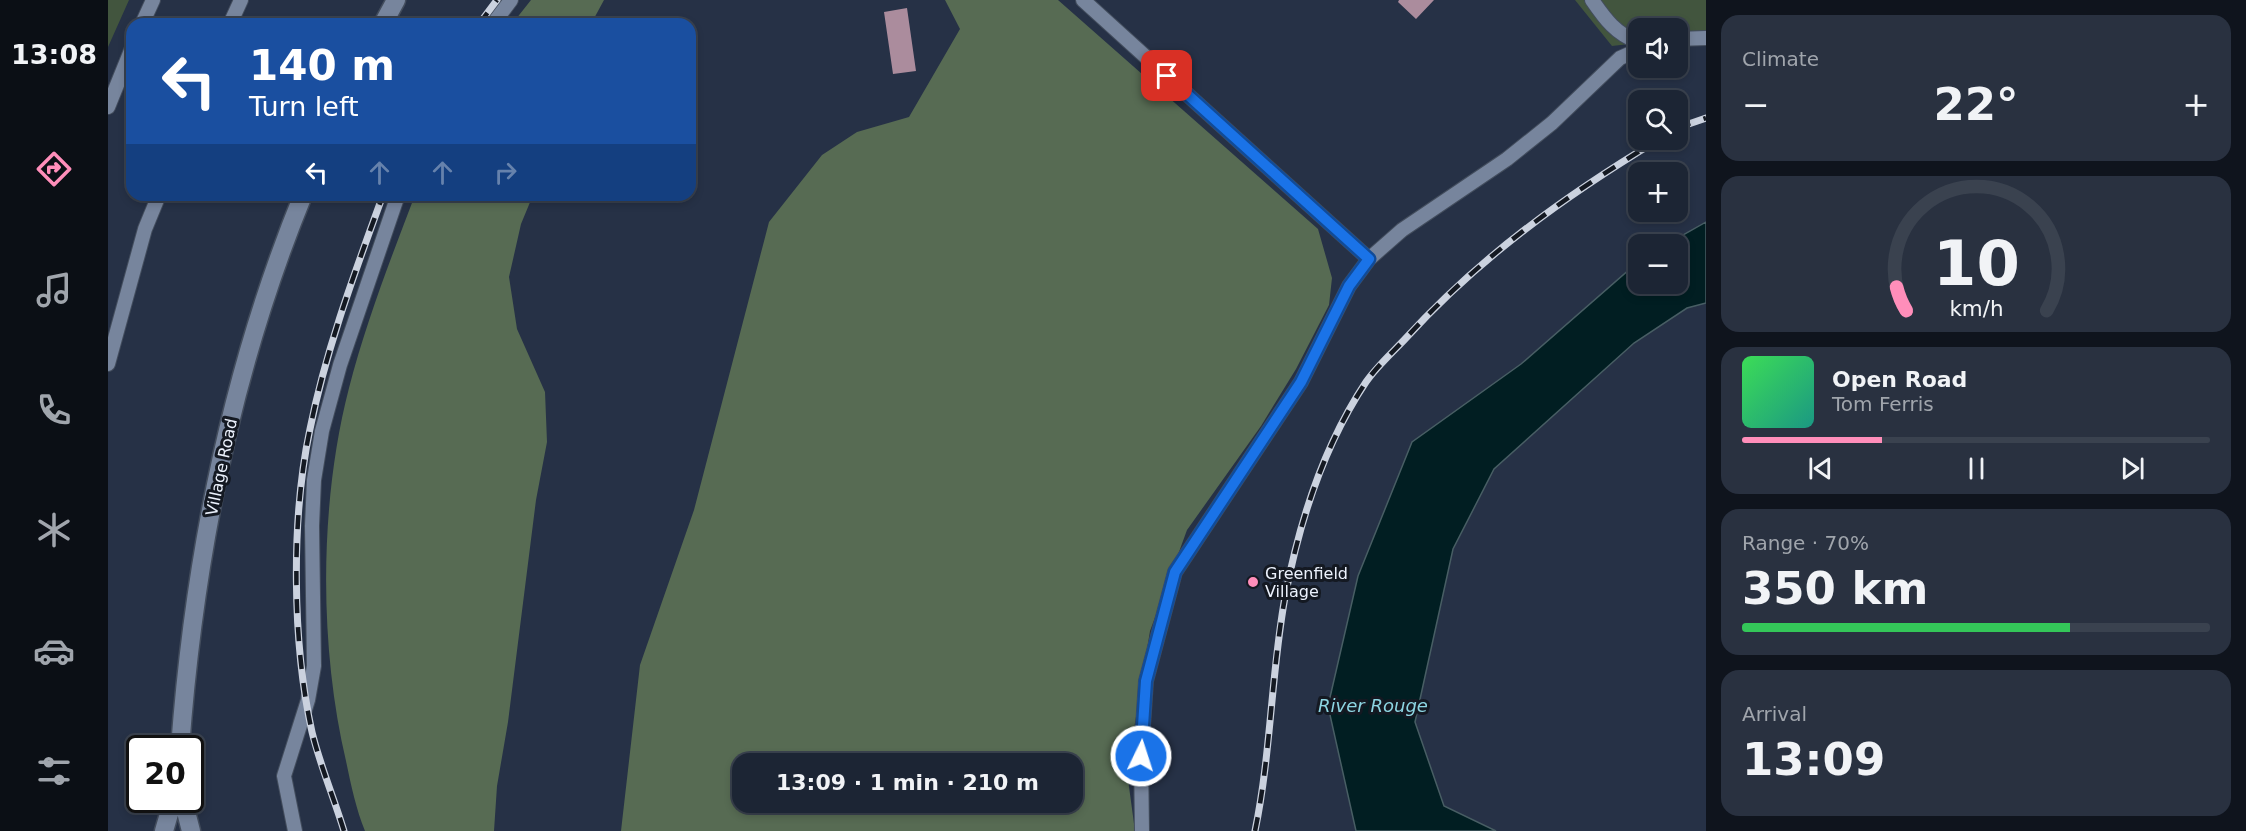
<!DOCTYPE html>
<html lang="en">
<head>
<meta charset="utf-8">
<style>
	:root { --surface:#1c2534; --page:#293140; --text:#f1f3f6; --muted:#a0a5ac; --line:#3a424f; --accent:#ff8eba }
	body { margin:0; font-family:"DejaVu Sans",sans-serif; background:var(--page); color:var(--text); height:100vh; display:flex; flex-direction:column; font-size:22px; white-space:nowrap }
	* { box-sizing:border-box; margin:0 }
	p { font-size:20px; color:var(--muted) }
	.icon { flex:none; width:33px; height:33px; fill:none; stroke:currentColor; stroke-width:2; stroke-linecap:round; stroke-linejoin:round }
	.map { position:relative; flex:1; overflow:hidden }
	.sheet { display:flex; flex-direction:column; gap:15px; padding:15px; background:#0f141d; width:540px }
	.sheet>* { flex:none }
	.hud { position:absolute; left:18px; top:18px; width:570px; height:183px; border-radius:18px; box-shadow:0 3px 9px #0003,0 0 0 2px var(--line); background:#1a4fa0; color:#fff; overflow:hidden }
	.buttons { position:absolute; left:1520px; top:18px; display:grid; gap:12px }
	.buttons a { display:grid; place-items:center; width:60px; height:60px; border-radius:12px; background:var(--surface); box-shadow:0 3px 9px #0003,0 0 0 2px var(--line); font-size:30px }
	.speed { position:absolute; left:18px; top:735px; display:flex; gap:12px; font-size:30px; font-weight:700; text-align:center }
	.speed>* { display:grid; place-content:center; width:78px; height:78px; border-radius:50%; background:var(--surface); box-shadow:0 3px 9px #0003,0 0 0 2px var(--line); line-height:1 }
	.speed .limit { border:3px solid #111; border-radius:9px; background:#fff; color:#111 }
	.pin { position:absolute; display:grid; place-items:center; width:51px; height:51px; color:#fff; margin:-26px; border-radius:12px; box-shadow:0 3px 9px #0006 }
	.me { position:absolute; width:66px; margin:-33px; rotate:4deg; stroke-linejoin:round; filter:drop-shadow(0 0 4px #0008) }
	.turn { display:flex; align-items:center; gap:21px; height:126px; padding:0 24px; font-size:27px }
	.turn .icon { width:78px; height:78px; stroke-width:2.5 }
	.turn b { display:block; font-size:42px; line-height:51px }
	.lanes { display:flex; align-items:center; height:57px; padding:0 24px; background:#0003; justify-content:center; gap:30px; direction:ltr }
	.lanes .off { opacity:.35 }
	.big { font-size:45px; font-weight:600; line-height:1.1 }
	.sheet .card { flex:1; display:flex; flex-direction:column; justify-content:center; gap:9px; min-width:0; padding:0 21px; border-radius:18px; background:var(--page) }
	.sheet .dial { align-items:center; gap:0 }
	.dial svg { height:156px; overflow:visible; fill:none; stroke:var(--line); stroke-width:7; stroke-linecap:round; text-anchor:middle }
	.dial text { fill:var(--text); stroke:none }
	.song { display:flex; align-items:center; gap:18px }
	.cover { width:72px; height:72px; border-radius:9px; background:linear-gradient(135deg,hsl(130 70% 55%),hsl(170 70% 35%)) }
	.played { height:6px; border-radius:3px; background:linear-gradient(90deg,var(--accent) 30%,var(--line) 30%) }
	.keys { display:flex; justify-content:space-around; direction:ltr }
	.heat { display:flex; justify-content:space-between; align-items:center; font-size:33px; direction:ltr }
	.charge { height:9px; border-radius:4px; background:linear-gradient(90deg,#34c759 70%,var(--line) 0) }
	.trip { position:absolute; left:624px; top:753px; width:351px; height:60px; border-radius:18px; background:var(--surface); box-shadow:0 3px 9px #0003,0 0 0 2px var(--line); font-weight:600; line-height:60px; text-align:center }
	main { display:flex; flex:1; min-height:0 }
	.tabs { display:flex; flex-direction:column; width:108px; justify-content:space-around; align-items:center; background:#0b0f15; color:var(--muted) }
	.tabs .icon { width:42px; height:42px }
	.tabs .selected { color:var(--accent) }
	.tabs b { font-size:27px; color:var(--text) }
	.map>svg:first-child { display:block }
	.green { fill:#42553e }
	.forest { fill:#576b53; fill-rule:evenodd }
	.water { fill:#011e22; stroke:#485e64; stroke-width:1.5 }
	.building { fill:#ab8c9d }
	.lines { fill:none; stroke-linecap:round; stroke-linejoin:round }
	.service-casing { stroke:#434d5d; stroke-width:16 }
	.tertiary-casing { stroke:#434d5d; stroke-width:21 }
	.service { stroke:#77859d; stroke-width:14 }
	.tertiary { stroke:#77859d; stroke-width:18 }
	.rail-casing { stroke:#cbd2df; stroke-width:7 }
	.rail { stroke:#141922; stroke-width:4.5; stroke-dasharray:14; stroke-linecap:butt }
	.route-casing { stroke:#114b97; stroke-width:15 }
	.route { stroke:#1a73e8; stroke-width:10 }
	.poi-dot { fill:#ff8eba; stroke:#141922; stroke-width:2 }
	.labels { text-anchor:middle; stroke-width:6; stroke-linejoin:round; paint-order:stroke }
	.street-label { font-size:16px; fill:#ecf2fd; stroke:#141922 }
	.poi-label { font-size:16px; fill:#ecf2fd; stroke:#141922; text-anchor:start }
	.water-label { font-size:18px; font-style:italic; fill:#8dd5e2; stroke:#141922 }
</style>
</head>
<body>
<main>
<nav class="tabs">
<b>13:08</b>
<svg class="icon selected" aria-label="directions" viewBox="0 0 24 24"><path d="M12 3l9 9-9 9-9-9zM9 14v-3h6M13 9l2 2-2 2"/></svg>
<svg class="icon" aria-label="music" viewBox="0 0 24 24"><path d="M9 18V5l10-2v13"/><circle cx="6" cy="18" r="3"/><circle cx="16" cy="16" r="3"/></svg>
<svg class="icon" aria-label="phone" viewBox="0 0 24 24"><path d="M5 4h4l2 5-3 2q2 4 5 5l2-3 5 2v4C11 20 4 13 5 4z"/></svg>
<svg class="icon" aria-label="climate" viewBox="0 0 24 24"><path d="M12 3v18M4 7l16 10M4 17L20 7"/></svg>
<svg class="icon" aria-label="car" viewBox="0 0 24 24"><path d="M5 17H2v-5l4-1 3-4h7l3 4 3 1v5h-3M9 17h6M6 11h13"/><circle cx="7" cy="17" r="2"/><circle cx="17" cy="17" r="2"/></svg>
<svg class="icon" aria-label="filters" viewBox="0 0 24 24"><path d="M4 7h16M4 17h16"/><circle cx="9" cy="7" r="2"/><circle cx="15" cy="17" r="2"/></svg>
</nav>
<div class="map">
<svg width="1598" height="831" viewBox="0 0 1598 831">
	<rect width="100%" height="100%" fill="#263146"/>
	<path class="green" d="M0,0H21L0,47Z
		M1467,0H1598V38L1569,39V28H1530V43L1504,46Z"/>
	<path class="forest" d="M423,0H496L483,24H404Z
		M837,0H950L1210,229L1224,278L1221,305L1188,369L1153,426L1079,530L1042,631L1019,772L1027,831H513L532,665L586,510L661,222L714,155L749,132L801,117L852,29ZM634,764H964V802H634Z
		M307,195H425L413,224L401,277L409,329L437,392L439,442L428,500L400,722L389,786L386,831H257C248,809 243,785 238,761C211,646 211,504 241,388C258,322 283,258 307,195Z"/>
	<path class="water" d="M1598,222V303L1579,308L1526,343L1386,469L1345,549L1307,722L1336,806L1388,831H1248L1220,706L1250,576L1304,442L1413,364L1530,262V284H1569V244H1559Z"/>
	<path class="building" d="M1291,0H1326L1308,19L1290,2Z
		M799,8L808,71L785,74L776,12Z"/>
	<g class="lines">
		<g class="service-casing">
			<path id="service" d="M975,0L1261,259
				M1484,0C1497,19 1508,34 1530,42
				M34,24L45,0
				M122,24L133,0
				M385,24L403,0
				M1569,39L1598,38
				M0,107L24,48
				M0,364L37,229L51,195
				M187,831L176,776L200,700L206,666L204,526L206,480L214,431L232,365L290,195
				M1034,831L1033,756L1038,681L1067,572L1193,382L1241,286L1261,259L1294,230L1399,159L1444,123L1512,58L1530,50"/>
		</g>
		<g class="tertiary-casing">
			<path id="tertiary" d="M275,24L288,0
				M72,748C86,559 123,371 195,195
				M75,800L83,831
				M56,831L65,800"/>
		</g>
		<use href="#service" class="service"/>
		<use href="#tertiary" class="tertiary"/>
		<g class="rail-casing">
			<path id="rail" d="M371,24L389,0
				M1569,128L1598,118
				M236,831C226,798 212,765 204,732C184,642 183,518 202,429C218,349 247,272 275,195
				M1147,831C1163,754 1163,674 1177,597C1191,523 1216,445 1258,382C1269,366 1285,352 1298,338C1372,257 1457,196 1550,140"/>
		</g>
		<use href="#rail" class="rail"/>
	</g>
	<g class="lines">
		<g class="route-casing">
			<path id="route" d="M1033,756L1038,681L1067,572L1193,382L1241,286L1261,259L1059,76"/>
		</g>
		<use href="#route" class="route"/>
	</g>
	<circle class="poi-dot" cx="1145" cy="582" r="6"/>
	<g class="labels">
		<g class="street-label">
			<text transform="translate(113 467) rotate(-78)" y="6">Village Road</text>
		</g>
		<g class="poi-label">
			<text x="1157" y="579">Greenfield<tspan x="1157" dy="18">Village</tspan></text>
		</g>
		<g class="water-label">
			<text x="1265" y="712">River Rouge</text>
		</g>
	</g>
</svg>
<div class="buttons">
<a><svg class="icon" aria-label="sound" viewBox="0 0 24 24"><path d="M4 9h4l5-4v14l-5-4H4zM17 9q2 3 0 6"/></svg></a>
<a><svg class="icon" aria-label="search" viewBox="0 0 24 24"><circle cx="10" cy="10" r="6"/><path d="M15 15l6 6"/></svg></a>
<a>+</a>
<a>−</a>
</div>
<div class="speed"><div class="limit">20</div></div>
<div class="pin" style="left:1059px;top:76px;background:#d93025"><svg class="icon" aria-label="arrive" viewBox="0 0 24 24"><path d="M6 21V4h12l-3 4 3 4H6"/></svg></div>
<svg class="me" style="left:1033px;top:756px" viewBox="-20 -20 40 40"><circle r="17" fill="#1a73e8" stroke="#fff" stroke-width="3"/><path d="M0-11L8 9 0 5-8 9z" fill="#fff"/></svg>
<div class="trip">13:09 · 1 min · 210 m</div>
<div class="hud">
<div class="turn"><svg class="icon" aria-label="left" viewBox="0 0 24 24"><path d="M17 20v-9H6M10 6l-5 5 5 5"/></svg><div><b>140 m</b>Turn left</div></div>
<div class="lanes"><svg class="icon" aria-label="left" viewBox="0 0 24 24"><path d="M17 20v-9H6M10 6l-5 5 5 5"/></svg><svg class="icon off" aria-label="ahead" viewBox="0 0 24 24"><path d="M12 20V5M6 11l6-6 6 6"/></svg><svg class="icon off" aria-label="ahead" viewBox="0 0 24 24"><path d="M12 20V5M6 11l6-6 6 6"/></svg><svg class="icon off" aria-label="right" viewBox="0 0 24 24"><path d="M7 20v-9h11M14 6l5 5-5 5"/></svg></div>
</div>
</div>
<section class="sheet">
<div class="card"><p>Climate</p>
<div class="heat"><a>−</a><b class="big">22°</b><a>+</a></div>
</div>
<div class="card dial"><svg viewBox="0 0 100 80">
<path d="M14 69A42 42 0 1 1 86 69"/>
<path d="M14 69A42 42 0 0 1 9 57" stroke="#ff8eba"/>
<text x="50" y="56" font-size="32" font-weight="700">10</text>
<text x="50" y="72" font-size="11">km/h</text>
</svg></div>
<div class="card">
<div class="song"><i class="cover"></i><div><b>Open Road</b><p>Tom Ferris</p></div></div>
<div class="played"></div>
<div class="keys"><svg class="icon" aria-label="previous" viewBox="0 0 24 24"><path d="M18 5L8 12l10 7zM5 5v14"/></svg><svg class="icon" aria-label="pause" viewBox="0 0 24 24"><path d="M8 5v14M16 5v14"/></svg><svg class="icon" aria-label="next" viewBox="0 0 24 24"><path d="M6 5l10 7-10 7zM19 5v14"/></svg></div>
</div>
<div class="card"><p>Range · 70%</p><b class="big">350 km</b><div class="charge"></div></div>
<div class="card"><p>Arrival</p><b class="big">13:09</b></div>
</section>
</main>
</body>
</html>
